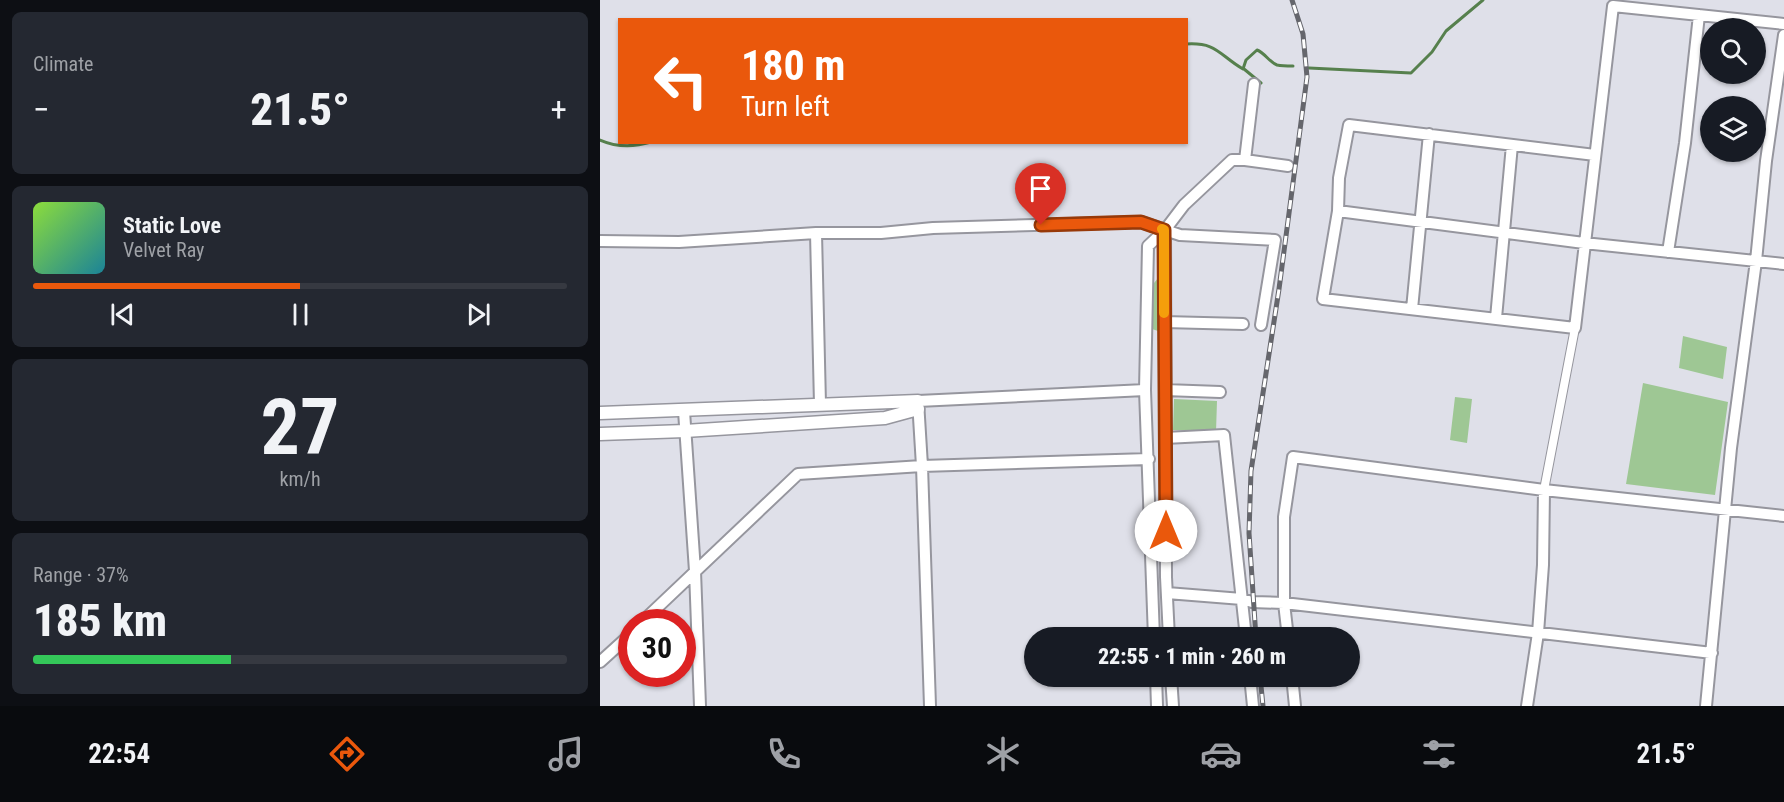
<!DOCTYPE html>
<html lang="en">
<head>
<meta charset="utf-8">
<style>
	:root { --surface:#171b24; --page:#242831; --text:#f1f3f6; --muted:#9ea1a6; --line:#363941; --accent:#ea580c }
	body { margin:0; font-family:"Roboto Condensed",sans-serif; background:var(--page); color:var(--text); height:100vh; display:flex; flex-direction:column; font-size:22px; white-space:nowrap }
	* { box-sizing:border-box; margin:0 }
	p { font-size:20px; color:var(--muted) }
	.icon { flex:none; width:33px; height:33px; fill:none; stroke:currentColor; stroke-width:2; stroke-linecap:round; stroke-linejoin:round }
	.map { position:relative; flex:1; overflow:hidden }
	.details { display:flex; flex-direction:column; gap:12px; padding:12px; background:#0d0f14; width:600px }
	.details>* { flex:none }
	.hud { position:absolute; left:18px; top:18px; width:570px; height:126px; border-radius:0px; box-shadow:0 2px 4px #0004; background:#ea580c; color:#fff; overflow:hidden }
	.fabs { position:absolute; left:1100px; top:18px; display:grid; gap:12px }
	.fabs a { display:grid; place-items:center; width:66px; height:66px; border-radius:50%; background:var(--surface); box-shadow:0 2px 4px #0004; font-size:30px }
	.speed { position:absolute; left:18px; top:609px; display:flex; gap:12px; font-size:30px; font-weight:700; text-align:center }
	.speed>* { display:grid; place-content:center; width:78px; height:78px; border-radius:50%; background:var(--surface); box-shadow:0 2px 4px #0004; line-height:1 }
	.speed .limit { border:9px solid #d22; background:#fff; color:#111 }
	.pin { position:absolute; display:grid; place-items:center; width:51px; height:51px; color:#fff; margin:-62px -26px; border-radius:50% 50% 50% 0; rotate:-45deg; box-shadow:0 0 6px #0007 }
	.pin .icon { rotate:45deg }
	.me { position:absolute; width:66px; margin:-33px; rotate:0deg; stroke-linejoin:round; filter:drop-shadow(0 0 4px #0008) }
	.turn { display:flex; align-items:center; gap:21px; height:126px; padding:0 24px; font-size:27px }
	.turn .icon { width:78px; height:78px; stroke-width:2.5 }
	.turn b { display:block; font-size:42px; line-height:51px }
	.big { font-size:45px; font-weight:800; line-height:1.1 }
	.details .card { flex:1; display:flex; flex-direction:column; justify-content:center; gap:9px; min-width:0; padding:0 21px; border-radius:9px; background:var(--page) }
	.details .dial { align-items:center; gap:0 }
	.dial b { font-size:78px; line-height:1 }
	.song { display:flex; align-items:center; gap:18px }
	.cover { width:72px; height:72px; border-radius:9px; background:linear-gradient(135deg,hsl(90 70% 55%),hsl(190 70% 35%)) }
	.played { height:6px; border-radius:3px; background:linear-gradient(90deg,var(--accent) 50%,var(--line) 50%) }
	.keys { display:flex; justify-content:space-around; direction:ltr }
	.heat { display:flex; justify-content:space-between; align-items:center; font-size:33px; direction:ltr }
	.charge { height:9px; border-radius:4px; background:linear-gradient(90deg,#34c759 37%,var(--line) 0) }
	.trip { position:absolute; left:424px; top:627px; width:336px; height:60px; border-radius:30px; background:var(--surface); box-shadow:0 2px 4px #0004; font-weight:800; line-height:60px; text-align:center }
	.tabs { display:flex; height:96px; justify-content:space-around; align-items:center; background:#090b0e; color:var(--muted) }
	.tabs .icon { width:42px; height:42px }
	.tabs .active { color:var(--accent) }
	.tabs b { font-size:27px; color:var(--text) }
	main { display:flex; flex:1; min-height:0 }
	.map>svg:first-child { display:block }
	.green { fill:#9ec794 }
	.lines { fill:none; stroke-linecap:round; stroke-linejoin:round }
	.stream { stroke:#56804d; stroke-width:3 }
	.pedestrian-casing { stroke:#96969e; stroke-width:10 }
	.minor-casing { stroke:#96969e; stroke-width:14 }
	.tertiary-casing { stroke:#96969e; stroke-width:15 }
	.pedestrian { stroke:#fff; stroke-width:8 }
	.minor { stroke:#fff; stroke-width:10 }
	.tertiary { stroke:#fff; stroke-width:12 }
	.rail-casing { stroke:#65666c; stroke-width:5 }
	.rail { stroke:#fff; stroke-width:3; stroke-dasharray:9; stroke-linecap:butt }
	.route-casing { stroke:#983908; stroke-width:15 }
	.route { stroke:#ea580c; stroke-width:10 }
	.slow { stroke:#f59e0b; stroke-width:10 }
</style>
</head>
<body>
<main>
<section class="details">
<div class="card"><p>Climate</p>
<div class="heat"><a>−</a><b class="big">21.5°</b><a>+</a></div>
</div>
<div class="card">
<div class="song"><i class="cover"></i><div><b>Static Love</b><p>Velvet Ray</p></div></div>
<div class="played"></div>
<div class="keys"><svg class="icon" aria-label="previous" viewBox="0 0 24 24"><path d="M18 5L8 12l10 7zM5 5v14"/></svg><svg class="icon" aria-label="pause" viewBox="0 0 24 24"><path d="M8 5v14M16 5v14"/></svg><svg class="icon" aria-label="next" viewBox="0 0 24 24"><path d="M6 5l10 7-10 7zM19 5v14"/></svg></div>
</div>
<div class="card dial"><b>27</b><p>km/h</p></div>
<div class="card"><p>Range · 37%</p><b class="big">185 km</b><div class="charge"></div></div>
</section>
<div class="map">
<svg width="1184" height="706" viewBox="0 0 1184 706">
	<rect width="100%" height="100%" fill="#dfe0e9"/>
	<path class="green" d="M558,278L560,281L558,331L552,329L554,283Z
		M1083,336L1127,347L1123,379L1079,368Z
		M1043,383L1128,402L1115,495L1026,484Z
		M855,397L872,399L867,443L850,440Z
		M574,399L617,401L616,432L573,430Z"/>
	<g class="lines">
		<path class="stream" d="M586,44C617,42 619,55 643,69L646,60L657,50C665,53 669,62 677,65C682,66 688,66 693,66
			M709,68L811,73L832,52L846,31L883,0
			M644,69L661,83
			M0,140C16,147 34,147 51,142"/>
		<g class="pedestrian-casing">
			<path id="pedestrian" d="M944,490L975,328"/>
		</g>
		<g class="minor-casing">
			<path id="minor" d="M995,155L749,125L739,178L738,211L723,299L975,328L1013,6L1184,24
				M645,160L654,84
				M738,211L984,243L1184,264
				M565,230L566,577L569,638
				M216,233L220,404
				M0,241L79,242L216,233H281L333,228L541,222L580,235L675,240L661,325
				M1068,252L1085,143L1099,15
				M812,309L829,134
				M896,318L912,145
				M564,322L643,324
				M565,390L620,392
				M84,411L95,571L100,706
				M565,438L624,435L646,638
				M567,593L642,599L652,602L684,603L1112,653
				M42,622L198,474L322,466L549,459
				M554,638L545,390L548,246L565,230L584,205L632,160H645L688,166
				M688,638L684,603V517L693,457L944,490L1184,516
				M0,662L32,633
				M556,676L557,706
				M571,676L573,706
				M650,676L653,706
				M692,676L695,706
				M330,706L322,466L318,401L545,390
				M927,706L938,633L943,565L944,490
				M1106,706L1131,448L1156,261L1166,161L1184,35"/>
		</g>
		<g class="tertiary-casing">
			<path id="tertiary" d="M0,413L318,401
				M0,434L85,431L285,418L318,409"/>
		</g>
		<use href="#pedestrian" class="pedestrian"/>
		<use href="#minor" class="minor"/>
		<use href="#tertiary" class="tertiary"/>
		<g class="rail-casing">
			<path id="rail" d="M656,638L649,533L651,471L679,289L707,77L703,34L692,0
				M660,676L663,706"/>
		</g>
		<use href="#rail" class="rail"/>
	</g>
	<g class="lines">
		<g class="route-casing">
			<path id="route" d="M441,225L541,222L564,230L566,531"/>
		</g>
		<use href="#route" class="route"/>
		<path class="slow" d="M562,229L564,230V313"/>
	</g>
</svg>
<div class="fabs">
<a><svg class="icon" aria-label="search" viewBox="0 0 24 24"><circle cx="10" cy="10" r="6"/><path d="M15 15l6 6"/></svg></a>
<a><svg class="icon" aria-label="layers" viewBox="0 0 24 24"><path d="M12 4l9 5-9 5-9-5zM3 14l9 5 9-5"/></svg></a>
</div>
<div class="speed"><div class="limit">30</div></div>
<div class="pin" style="left:441px;top:225px;background:#d93025"><svg class="icon" aria-label="arrive" viewBox="0 0 24 24"><path d="M6 21V4h12l-3 4 3 4H6"/></svg></div>
<svg class="me" style="left:566px;top:531px" viewBox="-20 -20 40 40"><circle r="19" fill="#fff"/><path d="M0-13L10 11 0 6-10 11z" fill="#ea580c"/></svg>
<div class="trip">22:55 · 1 min · 260 m</div>
<div class="hud">
<div class="turn"><svg class="icon" aria-label="left" viewBox="0 0 24 24"><path d="M17 20v-9H6M10 6l-5 5 5 5"/></svg><div><b>180 m</b>Turn left</div></div>
</div>
</div>
</main>
<nav class="tabs">
<b>22:54</b>
<svg class="icon active" aria-label="directions" viewBox="0 0 24 24"><path d="M12 3l9 9-9 9-9-9zM9 14v-3h6M13 9l2 2-2 2"/></svg>
<svg class="icon" aria-label="music" viewBox="0 0 24 24"><path d="M9 18V5l10-2v13"/><circle cx="6" cy="18" r="3"/><circle cx="16" cy="16" r="3"/></svg>
<svg class="icon" aria-label="phone" viewBox="0 0 24 24"><path d="M5 4h4l2 5-3 2q2 4 5 5l2-3 5 2v4C11 20 4 13 5 4z"/></svg>
<svg class="icon" aria-label="climate" viewBox="0 0 24 24"><path d="M12 3v18M4 7l16 10M4 17L20 7"/></svg>
<svg class="icon" aria-label="car" viewBox="0 0 24 24"><path d="M5 17H2v-5l4-1 3-4h7l3 4 3 1v5h-3M9 17h6M6 11h13"/><circle cx="7" cy="17" r="2"/><circle cx="17" cy="17" r="2"/></svg>
<svg class="icon" aria-label="filters" viewBox="0 0 24 24"><path d="M4 7h16M4 17h16"/><circle cx="9" cy="7" r="2"/><circle cx="15" cy="17" r="2"/></svg>
<b>21.5°</b>
</nav>
</body>
</html>
